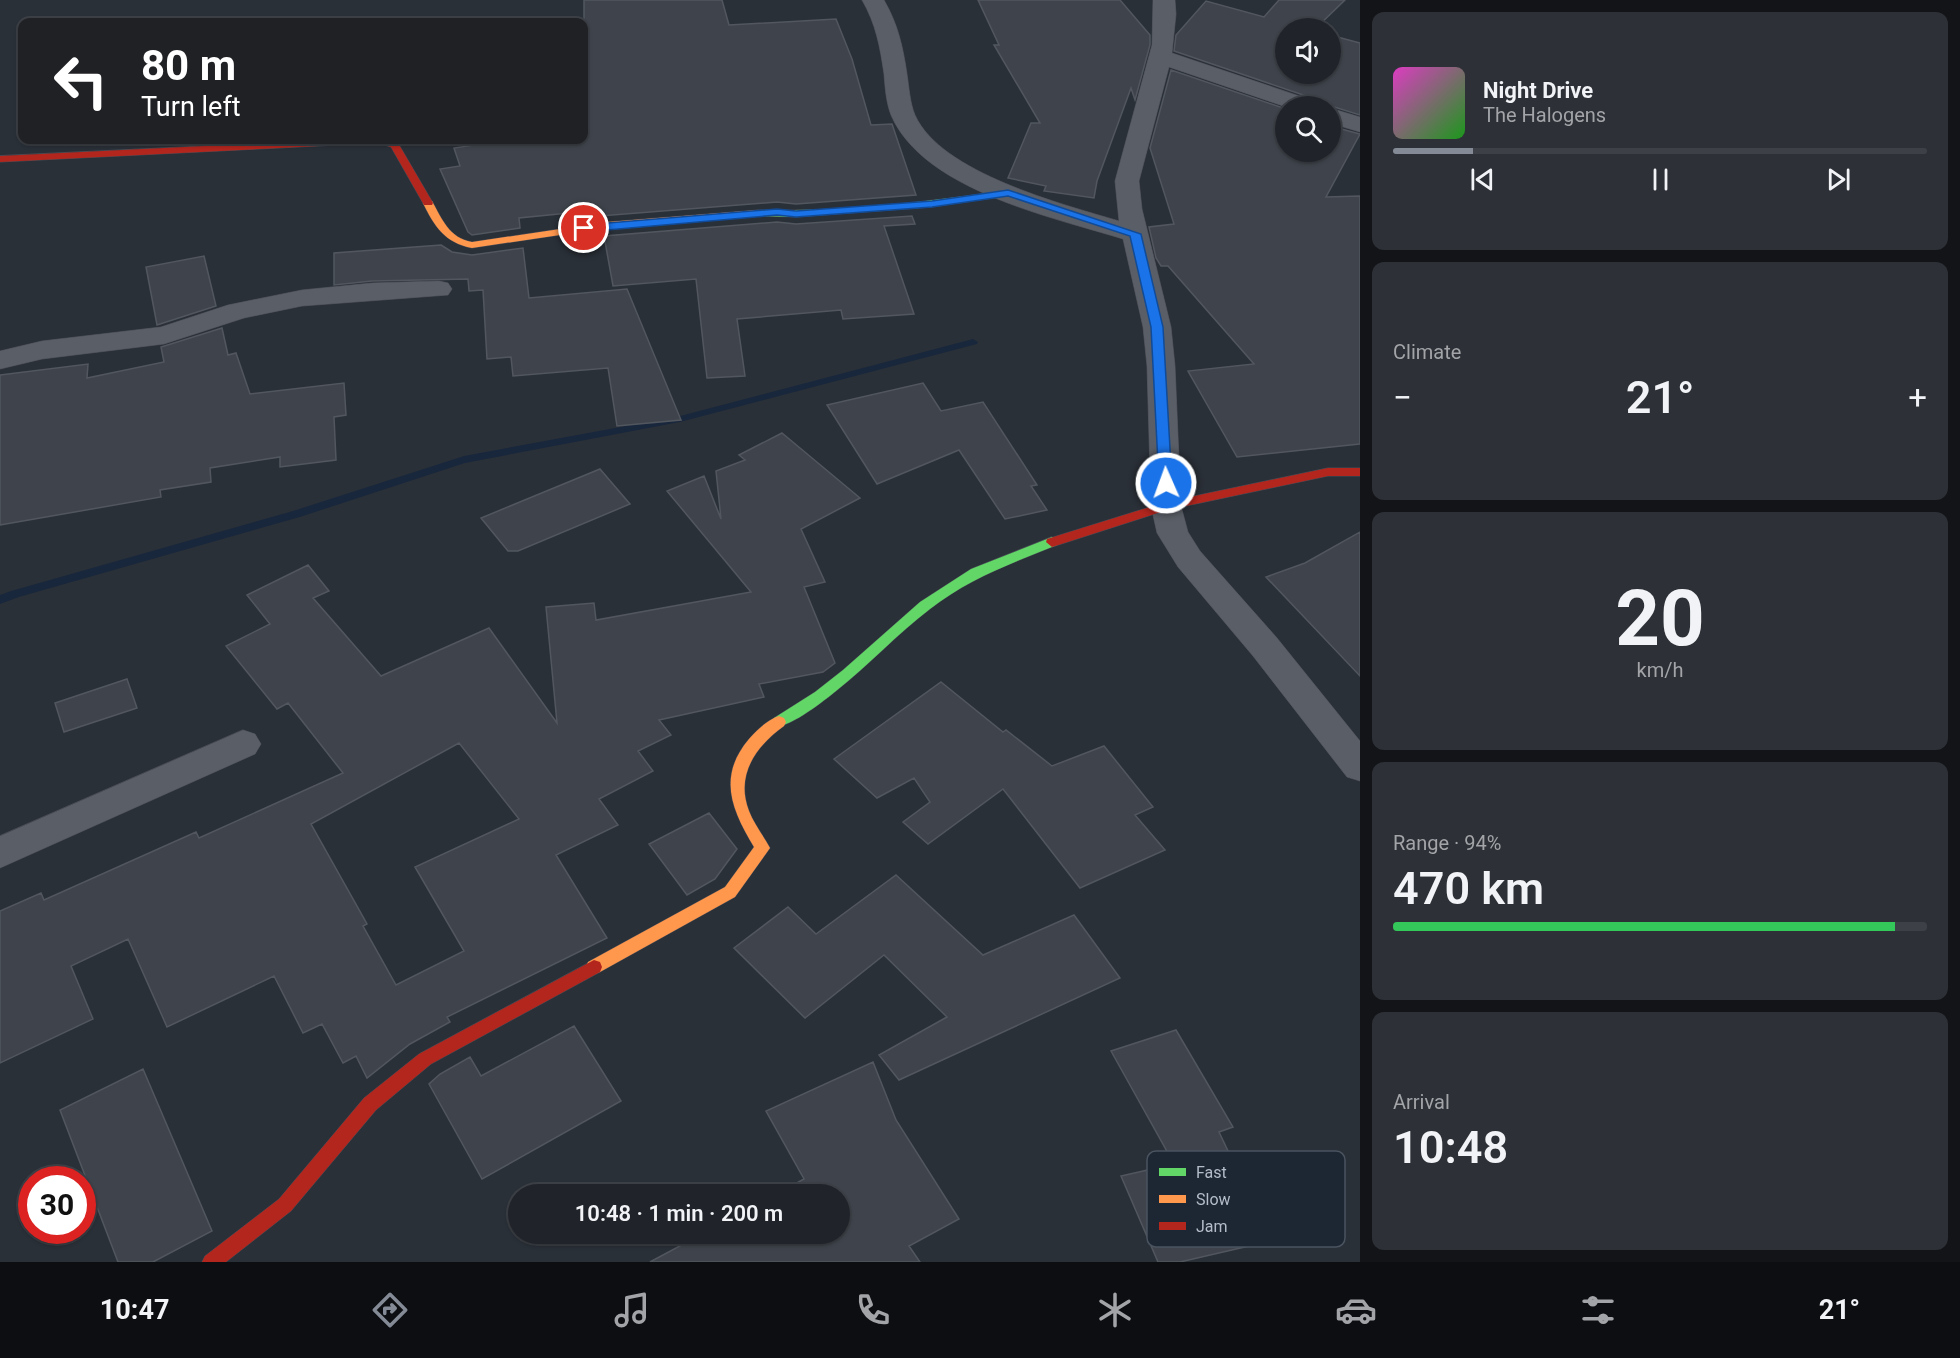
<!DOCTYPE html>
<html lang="en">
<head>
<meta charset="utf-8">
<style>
	:root { --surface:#20242a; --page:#2d3036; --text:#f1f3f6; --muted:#a2a4a8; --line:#3d4147; --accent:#848b96 }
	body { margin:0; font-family:Roboto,sans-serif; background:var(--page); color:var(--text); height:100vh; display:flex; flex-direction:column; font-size:22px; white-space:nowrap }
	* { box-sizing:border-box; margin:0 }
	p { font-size:20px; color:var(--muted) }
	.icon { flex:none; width:33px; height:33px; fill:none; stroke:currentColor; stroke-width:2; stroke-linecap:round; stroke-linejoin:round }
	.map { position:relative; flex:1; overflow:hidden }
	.drawer { display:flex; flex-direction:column; gap:12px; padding:12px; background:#121417; width:600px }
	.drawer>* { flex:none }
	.guide { position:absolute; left:18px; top:18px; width:570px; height:126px; border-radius:12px; box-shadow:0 2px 4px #0004,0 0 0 2px var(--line); background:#202124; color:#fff; overflow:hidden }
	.tools { position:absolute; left:1275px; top:18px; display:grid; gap:12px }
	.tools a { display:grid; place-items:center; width:66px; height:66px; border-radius:50%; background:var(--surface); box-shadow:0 2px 4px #0004,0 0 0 2px var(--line); font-size:30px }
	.speed { position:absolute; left:18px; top:1166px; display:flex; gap:12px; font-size:30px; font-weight:700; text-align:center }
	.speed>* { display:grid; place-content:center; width:78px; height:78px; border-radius:50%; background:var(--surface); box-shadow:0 2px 4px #0004,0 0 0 2px var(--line); line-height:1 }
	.speed .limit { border:9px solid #d22; background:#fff; color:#111 }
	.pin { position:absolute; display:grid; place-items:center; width:51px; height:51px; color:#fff; margin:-26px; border:3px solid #fff; border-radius:50%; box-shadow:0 2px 6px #0007 }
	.me { position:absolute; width:66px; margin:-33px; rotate:358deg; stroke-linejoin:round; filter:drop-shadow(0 0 4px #0008) }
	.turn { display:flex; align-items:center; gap:21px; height:126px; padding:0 24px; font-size:27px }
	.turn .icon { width:78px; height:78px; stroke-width:2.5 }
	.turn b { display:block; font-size:42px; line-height:51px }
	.big { font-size:45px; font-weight:600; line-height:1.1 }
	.drawer .card { flex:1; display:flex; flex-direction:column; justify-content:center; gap:9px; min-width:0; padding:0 21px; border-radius:12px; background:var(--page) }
	.drawer .dial { align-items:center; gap:0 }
	.dial b { font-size:78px; line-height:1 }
	.song { display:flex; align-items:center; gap:18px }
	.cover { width:72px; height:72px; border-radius:9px; background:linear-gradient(135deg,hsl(310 70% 55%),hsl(120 70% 35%)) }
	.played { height:6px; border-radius:3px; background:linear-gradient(90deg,var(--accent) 15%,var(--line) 15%) }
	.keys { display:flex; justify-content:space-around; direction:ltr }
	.heat { display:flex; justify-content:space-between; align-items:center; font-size:33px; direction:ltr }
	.charge { height:9px; border-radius:4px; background:linear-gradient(90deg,#34c759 94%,var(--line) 0) }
	.trip { position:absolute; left:508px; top:1184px; width:342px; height:60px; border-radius:30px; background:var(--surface); box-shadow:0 2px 4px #0004,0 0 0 2px var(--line); font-weight:600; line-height:60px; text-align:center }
	.dock { display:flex; height:96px; justify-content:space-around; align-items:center; background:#0d0e11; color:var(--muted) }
	.dock .icon { width:42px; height:42px }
	.dock .on { color:var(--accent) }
	.dock b { font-size:27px; color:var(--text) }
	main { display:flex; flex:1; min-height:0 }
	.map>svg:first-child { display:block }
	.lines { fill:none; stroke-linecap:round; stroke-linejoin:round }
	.stream { fill:#19273c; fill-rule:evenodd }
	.building { fill:#3f444c; stroke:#52575f; stroke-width:1.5; fill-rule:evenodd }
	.street-casing { stroke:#484c55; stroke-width:1 }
	.fast-casing { stroke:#484c55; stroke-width:1 }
	.slow-casing { stroke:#484c55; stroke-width:1 }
	.jam-casing { stroke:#484c55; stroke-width:1 }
	.street { fill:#5a5e66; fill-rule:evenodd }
	.fast { fill:#63d668; fill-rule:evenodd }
	.slow { fill:#ff974d; fill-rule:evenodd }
	.jam { fill:#b3261e; fill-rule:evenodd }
	.route { fill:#1a73e8; stroke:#114b97; stroke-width:1.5 }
	.key { fill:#1d2633; stroke:#4a5360; stroke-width:1.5 }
	.key-label { font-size:16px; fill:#b4bcc9 }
</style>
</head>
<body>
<main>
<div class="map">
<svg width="1360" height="1262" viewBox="0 0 1360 1262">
	<rect width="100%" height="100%" fill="#2a3038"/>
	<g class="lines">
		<path class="stream" d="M973,339L978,342L977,344L680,422L465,463L300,517L19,597L0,604V595L11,591L293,511L464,456L680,416Z"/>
	</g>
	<path class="building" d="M584,0H722L729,25L836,19L852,59L871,125L892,124L916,195L796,204L777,202L600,216L599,210L519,218L520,228L472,235L468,232L440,169L460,166L454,148L508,140H584Z
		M978,0H1120L1150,35V45L1135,100L1131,88L1097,181L1094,198L1044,191L1046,186L1008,178L1031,123H1040L994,45H999Z
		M1279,0H1345L1316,28H1286V74H1330V35L1360,43V115L1331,106H1320L1315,99L1174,51L1176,35L1206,1L1264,17Z
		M1171,70L1286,109V152H1330V126L1360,134L1326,197L1360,196V444L1237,457L1188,371L1254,364L1168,266H1161L1156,258L1149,227L1174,224L1150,148Z
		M912,216L915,224L884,226L914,314L843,319L841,310L737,319L745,376L707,378L696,279L613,286L604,236L777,222L796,224Z
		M441,245L452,252L472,255L523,248L529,298L627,289L681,420L617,426L608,368L513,376L511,357L487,359L483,290L469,291L468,279L372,281L334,285V253Z
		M204,256L216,306L157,325L146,267Z
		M222,328L228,355L236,353L250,394L344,383L346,415L334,417L336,460L280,467V457L210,468L211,482L160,490L161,497L0,525V375L88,364L87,378L164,362L161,347Z
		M923,383L941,411L983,402L1037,485L1031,486L1047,510L1005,519L959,450L877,484L827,405Z
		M782,433L860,498L801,529L825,582L804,587L835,663L823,672L759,684L764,697L659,720L671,735L638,751L653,771L599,799L618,825L556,855L607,938L447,1017L450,1022L410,1044L367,1078L356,1056L343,1063L322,1024L303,1033L274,976L167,1027L128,939L71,966L93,1019L0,1063V911L41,893L44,900L196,832L199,838L343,773L288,703L277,709L226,646L270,624L247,595L308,565L329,591L313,598L381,676L489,628L557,723L546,607L594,603L596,620L751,592L667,491L704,476L721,519L716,471L745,460L739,455ZM459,743L519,819L415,867L464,951L396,985L363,926L367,924L311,824Z
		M600,469L630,504L518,551H508L481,518Z
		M1360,532V676L1266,577L1305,563Z
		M127,679L137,708L64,732L55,703Z
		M941,682L1003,732L1006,730L1052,766L1104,746L1153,807L1135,815L1165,850L1080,888L1003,789L928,844L903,822L930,802L914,778L877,798L834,759Z
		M709,813L737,849L715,879L687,895L649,844Z
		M896,875L983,955L1074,915L1120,978L899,1080L879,1055L947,1017L884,955L805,1018L734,948L788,907L816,934Z
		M574,1026L621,1101L482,1179L429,1084L440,1074L470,1057L481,1076Z
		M1176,1030L1233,1127L1219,1132L1271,1241L1180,1262H1158L1121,1176L1174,1164L1111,1051Z
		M873,1062L896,1120L959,1219L909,1246L920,1262H650L704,1233H840V1194H777L804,1179L766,1111Z
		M143,1069L212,1231L153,1262H118L60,1110Z"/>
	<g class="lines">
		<g class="street-casing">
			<path id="street" d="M862,0H884C898,24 903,47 907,74C909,87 910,103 915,115C941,173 1062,204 1119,221L1115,181L1152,45L1153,0H1175L1176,14L1172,53L1314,101L1318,106L1286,107L1169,67L1139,181L1142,209L1171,327L1175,366L1181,506L1188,532L1200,551L1277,638L1360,741V781L1347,777L1253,656L1178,567L1157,533L1151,506L1147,366L1143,327L1123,239C1052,217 923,190 891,115C886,102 885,87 884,74C880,47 876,24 862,0Z
				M1330,108L1360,117V132L1330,123Z
				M439,281L448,283L452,289L448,295L302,306L244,318L164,344L42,359L0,369V351L42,341L161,327L228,305L302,290L372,283Z
				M243,730L255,734L261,744L255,754L0,868V836Z"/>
		</g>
		<g class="fast-casing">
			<path id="fast" d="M1009,190L1014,193L1013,195L932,207L796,217L758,216L753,213L758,210C842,212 926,202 1009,190Z
				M1052,537L1058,542L1057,545C1012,563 968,579 930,609C897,634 869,665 836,691C825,700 787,730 774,726L772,722L774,718L815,692L843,670L920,602L971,569Z"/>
		</g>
		<g class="slow-casing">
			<path id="slow" d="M428,200L432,201C442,219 449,238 472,242L607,222L758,210L763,213L758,216L607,228L472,248C445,243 434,226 423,203Z
				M779,716L784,718L786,722L784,726C756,746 735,775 749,811C754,824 763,835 770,848L735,897L600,972L594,974L588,972L586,967L588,962L725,887L754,847C732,810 717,777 749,739C757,730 767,720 779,716Z"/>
		</g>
		<g class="jam-casing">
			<path id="jam" d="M330,140H388L398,143L433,203L432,205H424L391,147L378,143L0,162V156Z
				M1328,468H1360V476H1328L1167,510L1052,547L1046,542L1047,539L1166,502Z
				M594,960L600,962L602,967L600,972L431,1064L376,1110L291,1211L226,1262H202L205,1256L279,1199L364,1098L419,1054Z"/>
		</g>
		<use href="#street" class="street"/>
		<use href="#fast" class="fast"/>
		<use href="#slow" class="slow"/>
		<use href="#jam" class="jam"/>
	</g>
	<path class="route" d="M1008,190L1141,234L1163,327L1172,483L1170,486H1161L1159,483L1151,327L1130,236L1008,196L932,207L796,217L777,215L584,232L579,228L584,225L777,209L796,211L932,201Z"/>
	<rect x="1147" y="1151" width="198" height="96" rx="9" class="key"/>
	<rect x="1159" y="1168" width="27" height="8" fill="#63d668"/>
	<rect x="1159" y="1195" width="27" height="8" fill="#ff974d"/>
	<rect x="1159" y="1222" width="27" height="8" fill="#b3261e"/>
	<g class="key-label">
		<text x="1196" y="1178">Fast</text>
		<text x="1196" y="1205">Slow</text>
		<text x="1196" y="1232">Jam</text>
	</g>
</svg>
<div class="tools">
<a><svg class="icon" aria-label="sound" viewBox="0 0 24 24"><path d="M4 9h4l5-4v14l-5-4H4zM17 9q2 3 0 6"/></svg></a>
<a><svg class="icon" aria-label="search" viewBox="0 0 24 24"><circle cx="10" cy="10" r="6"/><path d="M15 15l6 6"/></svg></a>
</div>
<div class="speed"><div class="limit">30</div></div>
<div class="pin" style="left:584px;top:228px;background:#d93025"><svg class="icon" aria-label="arrive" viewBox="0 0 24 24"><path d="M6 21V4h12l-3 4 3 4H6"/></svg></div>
<svg class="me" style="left:1166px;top:483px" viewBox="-20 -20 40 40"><circle r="17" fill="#1a73e8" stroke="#fff" stroke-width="3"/><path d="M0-11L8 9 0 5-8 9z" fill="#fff"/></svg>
<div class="trip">10:48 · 1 min · 200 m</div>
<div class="guide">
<div class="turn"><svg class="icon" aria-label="left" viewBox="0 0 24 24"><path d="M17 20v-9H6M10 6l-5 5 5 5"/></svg><div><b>80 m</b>Turn left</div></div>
</div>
</div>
<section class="drawer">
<div class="card">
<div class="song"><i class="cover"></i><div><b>Night Drive</b><p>The Halogens</p></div></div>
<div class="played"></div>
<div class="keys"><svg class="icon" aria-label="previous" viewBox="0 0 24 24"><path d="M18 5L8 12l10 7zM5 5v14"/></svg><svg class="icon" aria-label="pause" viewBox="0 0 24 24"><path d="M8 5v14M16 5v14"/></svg><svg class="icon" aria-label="next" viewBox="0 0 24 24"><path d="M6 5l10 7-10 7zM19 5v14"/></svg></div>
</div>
<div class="card"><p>Climate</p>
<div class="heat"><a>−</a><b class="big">21°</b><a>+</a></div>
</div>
<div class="card dial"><b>20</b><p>km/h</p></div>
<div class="card"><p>Range · 94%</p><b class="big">470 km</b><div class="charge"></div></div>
<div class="card"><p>Arrival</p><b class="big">10:48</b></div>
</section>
</main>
<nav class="dock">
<b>10:47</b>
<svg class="icon on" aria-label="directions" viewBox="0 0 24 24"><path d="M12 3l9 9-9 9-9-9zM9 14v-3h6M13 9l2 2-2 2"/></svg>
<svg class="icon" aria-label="music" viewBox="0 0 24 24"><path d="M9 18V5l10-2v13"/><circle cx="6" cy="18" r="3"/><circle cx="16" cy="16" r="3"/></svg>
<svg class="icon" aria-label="phone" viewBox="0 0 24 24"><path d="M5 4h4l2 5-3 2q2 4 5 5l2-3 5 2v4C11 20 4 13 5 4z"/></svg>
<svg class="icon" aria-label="climate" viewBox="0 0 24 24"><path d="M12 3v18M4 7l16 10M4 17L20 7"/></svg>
<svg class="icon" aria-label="car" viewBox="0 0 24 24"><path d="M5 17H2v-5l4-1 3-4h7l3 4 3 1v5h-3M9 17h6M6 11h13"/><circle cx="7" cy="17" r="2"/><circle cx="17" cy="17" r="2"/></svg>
<svg class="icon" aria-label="filters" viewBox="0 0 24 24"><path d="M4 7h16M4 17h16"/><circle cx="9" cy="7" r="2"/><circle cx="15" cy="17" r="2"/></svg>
<b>21°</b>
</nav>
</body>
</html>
